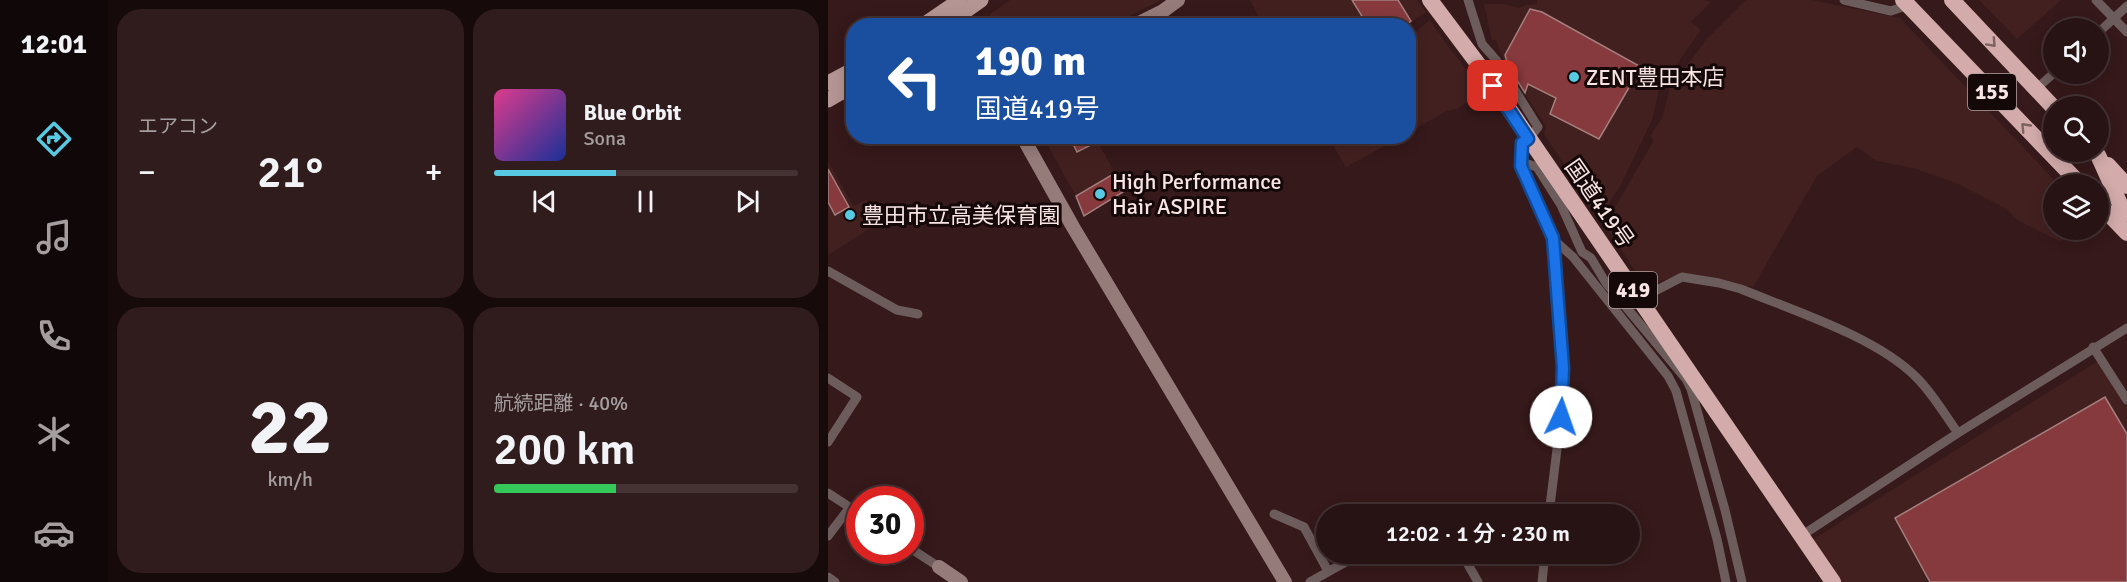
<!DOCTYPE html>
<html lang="ja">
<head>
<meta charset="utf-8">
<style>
	:root { --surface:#281314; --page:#301c1d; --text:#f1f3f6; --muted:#a59ea0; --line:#443234; --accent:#57c9e2 }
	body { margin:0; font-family:Signika,"Noto Sans JP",sans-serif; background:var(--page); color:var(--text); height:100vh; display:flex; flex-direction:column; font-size:22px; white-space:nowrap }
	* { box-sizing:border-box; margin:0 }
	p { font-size:20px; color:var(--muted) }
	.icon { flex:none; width:33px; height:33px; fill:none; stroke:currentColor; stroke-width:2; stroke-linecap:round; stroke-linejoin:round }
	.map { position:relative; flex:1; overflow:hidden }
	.side { display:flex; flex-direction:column; gap:9px; padding:9px; background:#160a0b; width:720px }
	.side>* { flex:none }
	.banner { position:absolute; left:18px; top:18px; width:570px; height:126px; border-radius:24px; box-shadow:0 3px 15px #0003,0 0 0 2px var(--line); background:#1a4fa0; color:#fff; overflow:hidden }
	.buttons { position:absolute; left:1215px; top:18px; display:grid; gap:12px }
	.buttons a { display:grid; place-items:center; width:66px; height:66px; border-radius:50%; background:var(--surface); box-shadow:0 3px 15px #0003,0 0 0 2px var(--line); font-size:30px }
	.speed { position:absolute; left:18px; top:486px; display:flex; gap:12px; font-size:30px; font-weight:700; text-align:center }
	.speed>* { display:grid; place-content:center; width:78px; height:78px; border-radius:50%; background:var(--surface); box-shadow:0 3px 15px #0003,0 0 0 2px var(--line); line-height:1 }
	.speed .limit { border:9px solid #d22; background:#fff; color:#111 }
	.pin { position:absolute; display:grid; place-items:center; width:51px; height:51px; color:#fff; margin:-26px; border-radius:12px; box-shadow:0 3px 9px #0006 }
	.me { position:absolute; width:66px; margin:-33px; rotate:3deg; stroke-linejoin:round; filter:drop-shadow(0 0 4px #0008) }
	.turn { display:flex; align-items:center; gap:21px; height:126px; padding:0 30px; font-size:27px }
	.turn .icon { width:78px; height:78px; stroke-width:2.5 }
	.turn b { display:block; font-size:42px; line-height:51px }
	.big { font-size:45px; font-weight:600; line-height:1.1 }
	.side .tile { flex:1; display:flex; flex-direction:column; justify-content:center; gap:9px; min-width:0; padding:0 21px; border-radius:24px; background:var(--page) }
	.side .dial { align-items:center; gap:0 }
	.dial b { font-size:78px; line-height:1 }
	.song { display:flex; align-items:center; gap:18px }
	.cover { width:72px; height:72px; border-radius:9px; background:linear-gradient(135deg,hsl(330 70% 55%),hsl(230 70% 35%)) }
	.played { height:6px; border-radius:3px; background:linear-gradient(90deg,var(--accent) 40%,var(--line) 40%) }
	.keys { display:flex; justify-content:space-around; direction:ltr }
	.heat { display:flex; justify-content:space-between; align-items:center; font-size:33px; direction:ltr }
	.charge { height:9px; border-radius:4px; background:linear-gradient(90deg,#34c759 40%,var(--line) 0) }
	.side .tiles { flex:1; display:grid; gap:9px; grid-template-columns:repeat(2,1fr) }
	.trip { position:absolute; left:488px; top:504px; width:324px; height:60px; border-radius:30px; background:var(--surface); box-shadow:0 3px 15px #0003,0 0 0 2px var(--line); font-weight:600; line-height:60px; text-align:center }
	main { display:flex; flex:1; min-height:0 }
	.menu { display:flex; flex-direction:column; width:108px; justify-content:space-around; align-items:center; background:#100808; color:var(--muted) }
	.menu .icon { width:42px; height:42px }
	.menu .active { color:var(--accent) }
	.menu b { font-size:27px; color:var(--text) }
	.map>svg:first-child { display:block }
	.built { fill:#432020 }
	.building { fill:#873a3d; stroke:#a37f7e; stroke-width:1.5 }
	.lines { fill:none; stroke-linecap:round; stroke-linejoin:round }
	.street { stroke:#6c5c5b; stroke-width:9 }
	.secondary { stroke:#957c7b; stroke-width:14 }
	.primary { stroke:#b59594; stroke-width:15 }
	.highway { stroke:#d2abaa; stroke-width:16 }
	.oneway { stroke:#7d6261 }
	.route-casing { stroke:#114b97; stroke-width:15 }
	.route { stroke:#1a73e8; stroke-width:10 }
	.poi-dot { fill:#57c9e2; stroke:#150808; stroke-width:2 }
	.labels { text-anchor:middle; stroke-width:6; stroke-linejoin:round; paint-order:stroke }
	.shield { fill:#150808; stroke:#b4a2a1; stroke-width:1.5 }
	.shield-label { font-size:21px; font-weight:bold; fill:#f8e4e3 }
	.poi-label { font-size:22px; fill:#f8e4e3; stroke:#150808; text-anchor:start }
	.street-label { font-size:22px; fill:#f8e4e3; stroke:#150808 }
</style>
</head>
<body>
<main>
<nav class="menu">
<b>12:01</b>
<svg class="icon active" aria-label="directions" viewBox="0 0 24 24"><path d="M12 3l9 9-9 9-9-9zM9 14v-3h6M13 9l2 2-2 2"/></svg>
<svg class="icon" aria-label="music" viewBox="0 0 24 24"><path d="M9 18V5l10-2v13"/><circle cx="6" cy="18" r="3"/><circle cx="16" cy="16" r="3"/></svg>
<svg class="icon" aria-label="phone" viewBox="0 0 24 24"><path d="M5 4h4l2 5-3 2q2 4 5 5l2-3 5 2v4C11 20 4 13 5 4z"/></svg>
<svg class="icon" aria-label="climate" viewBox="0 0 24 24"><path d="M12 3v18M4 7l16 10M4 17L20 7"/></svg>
<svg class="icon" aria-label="car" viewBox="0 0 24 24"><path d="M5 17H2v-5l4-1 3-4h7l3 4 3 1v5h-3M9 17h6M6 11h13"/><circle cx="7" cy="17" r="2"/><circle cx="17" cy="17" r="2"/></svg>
</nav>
<section class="side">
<div class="tiles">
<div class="tile"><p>エアコン</p>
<div class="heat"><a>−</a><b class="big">21°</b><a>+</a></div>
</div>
<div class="tile">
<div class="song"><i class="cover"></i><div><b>Blue Orbit</b><p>Sona</p></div></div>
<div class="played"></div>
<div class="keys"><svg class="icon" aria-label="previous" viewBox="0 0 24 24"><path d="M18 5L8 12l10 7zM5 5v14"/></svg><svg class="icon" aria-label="pause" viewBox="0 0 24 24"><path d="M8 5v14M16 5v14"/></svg><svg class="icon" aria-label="next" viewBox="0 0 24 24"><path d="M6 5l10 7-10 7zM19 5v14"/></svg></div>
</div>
<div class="tile dial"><b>22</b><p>km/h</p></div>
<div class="tile"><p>航続距離 · 40%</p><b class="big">200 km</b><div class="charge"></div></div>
</div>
</section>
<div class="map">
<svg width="1299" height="582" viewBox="0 0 1299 582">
	<rect width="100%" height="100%" fill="#36191a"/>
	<path class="built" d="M182,0H333L283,25H161L162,14Z
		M422,0H589L598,12L579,25H435Z
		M709,0H875L883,2L863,22L873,30L831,89L824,120L792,186L772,218L716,134L718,126L677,64L668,40H664L656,4H675L692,8L698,5L709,4Z
		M918,0H984L1072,18L1230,184H1226V230H1270L1271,227L1273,229L1231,241L1189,220L1179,209L1128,183L1085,168L1049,161L1029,147L989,176L925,287L859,273L817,286L777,225L826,140L822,136L834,118L842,88L878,40Z
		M1151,0H1233L1189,39Z
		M602,20L622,49L655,90L631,108L619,111L581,132V37Z
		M215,137H267L287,173L248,196Z
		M500,137H573L518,167Z
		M0,161L25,206L38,200L49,224L0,255Z
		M1270,361L1299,406V582H1013L984,540Z"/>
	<path class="building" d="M524,0H570L583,21L577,26H540Z
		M702,9L714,12L813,67L771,139L722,114L728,98L700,84L697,93L680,66L677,55Z
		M241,136H259L263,145L249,152Z
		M0,169L21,207L7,215L0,202Z
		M287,173L295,192L256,216L248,196Z
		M1277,397L1299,434V582H1102L1067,518Z"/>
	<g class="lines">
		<path class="street" d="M640,0L654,44L669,61L710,127L701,139L694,143L693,166L725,239L733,335L735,368L733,417L721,514
			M1016,0L1063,11L1080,5
			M1268,0L1299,32
			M1270,33L1299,6
			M1208,89L1226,73
			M694,162L709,167L733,205L754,252L763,258L778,283L858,379L863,389L897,510L914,582
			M725,239L745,257L840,376L848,391L889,539L898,582
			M0,271L69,310L90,314
			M809,295L829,290L854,277L891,283L913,289C966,311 1049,337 1089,378C1105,394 1117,415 1130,433
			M1265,347L1299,400
			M0,378L29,397L0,442
			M0,493L32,514
			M446,514L476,527L500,571
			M597,514H599
			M0,536L22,507
			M973,536L1130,433L1299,328
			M82,548L111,567
			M634,554L650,582
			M0,577L7,582
			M482,582L532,554
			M714,582L717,554"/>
		<path class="secondary" d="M305,26L335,11L350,0
			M194,136L245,227L457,582
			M111,567L133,582"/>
		<path class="primary" d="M94,26L132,0
			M116,26L153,0
			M0,83L26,69
			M0,100L26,85"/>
		<path class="highway" d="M602,0L653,68L1005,582
			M1075,0L1252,184
			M1124,0L1226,108
			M1270,155L1292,204L1299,213
			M1280,165L1299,186
			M1270,203L1299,233"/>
	</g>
	<defs><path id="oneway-chevron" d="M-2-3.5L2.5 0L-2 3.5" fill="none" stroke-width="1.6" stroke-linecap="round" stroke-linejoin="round" transform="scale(1.5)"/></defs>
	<g class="oneway">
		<use href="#oneway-chevron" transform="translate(1164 43) rotate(47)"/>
		<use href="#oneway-chevron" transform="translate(1197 127) rotate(-134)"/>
	</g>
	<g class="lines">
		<g class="route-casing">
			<path id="route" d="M665,86L700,139L694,143L693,166L725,238L735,368L733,417"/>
		</g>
		<use href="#route" class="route"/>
	</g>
	<g class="poi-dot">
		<circle cx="746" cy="77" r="6"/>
		<circle cx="272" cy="194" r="6"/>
		<circle cx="22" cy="215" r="6"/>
	</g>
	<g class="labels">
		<g class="shield">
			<rect x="1140" y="74" width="48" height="36" rx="4.5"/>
			<rect x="781" y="272" width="48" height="36" rx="4.5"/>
		</g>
		<g class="shield-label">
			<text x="1164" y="99">155</text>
			<text x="805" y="297">419</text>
		</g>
		<g class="poi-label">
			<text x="758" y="85">ZENT豊田本店</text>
			<text x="284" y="189">High Performance<tspan x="284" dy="25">Hair ASPIRE</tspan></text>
			<text x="34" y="223">豊田市立高美保育園</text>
		</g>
		<g class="street-label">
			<text transform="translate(772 203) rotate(55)" y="8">国道419号</text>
		</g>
	</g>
</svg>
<div class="buttons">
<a><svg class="icon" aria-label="sound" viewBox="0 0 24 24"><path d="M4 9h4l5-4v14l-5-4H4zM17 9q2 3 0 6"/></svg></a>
<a><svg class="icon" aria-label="search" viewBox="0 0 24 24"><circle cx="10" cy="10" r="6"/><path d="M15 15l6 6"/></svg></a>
<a><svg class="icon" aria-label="layers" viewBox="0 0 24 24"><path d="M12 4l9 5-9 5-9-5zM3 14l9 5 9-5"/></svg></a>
</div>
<div class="speed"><div class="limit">30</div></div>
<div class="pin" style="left:665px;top:86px;background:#d93025"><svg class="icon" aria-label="arrive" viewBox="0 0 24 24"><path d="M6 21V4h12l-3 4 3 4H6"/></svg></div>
<svg class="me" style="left:733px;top:417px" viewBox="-20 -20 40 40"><circle r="19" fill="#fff"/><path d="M0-13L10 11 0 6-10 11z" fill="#1a73e8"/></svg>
<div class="trip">12:02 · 1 分 · 230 m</div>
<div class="banner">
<div class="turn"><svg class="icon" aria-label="left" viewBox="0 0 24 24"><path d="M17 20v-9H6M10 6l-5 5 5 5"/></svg><div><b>190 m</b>国道419号</div></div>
</div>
</div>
</main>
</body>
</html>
